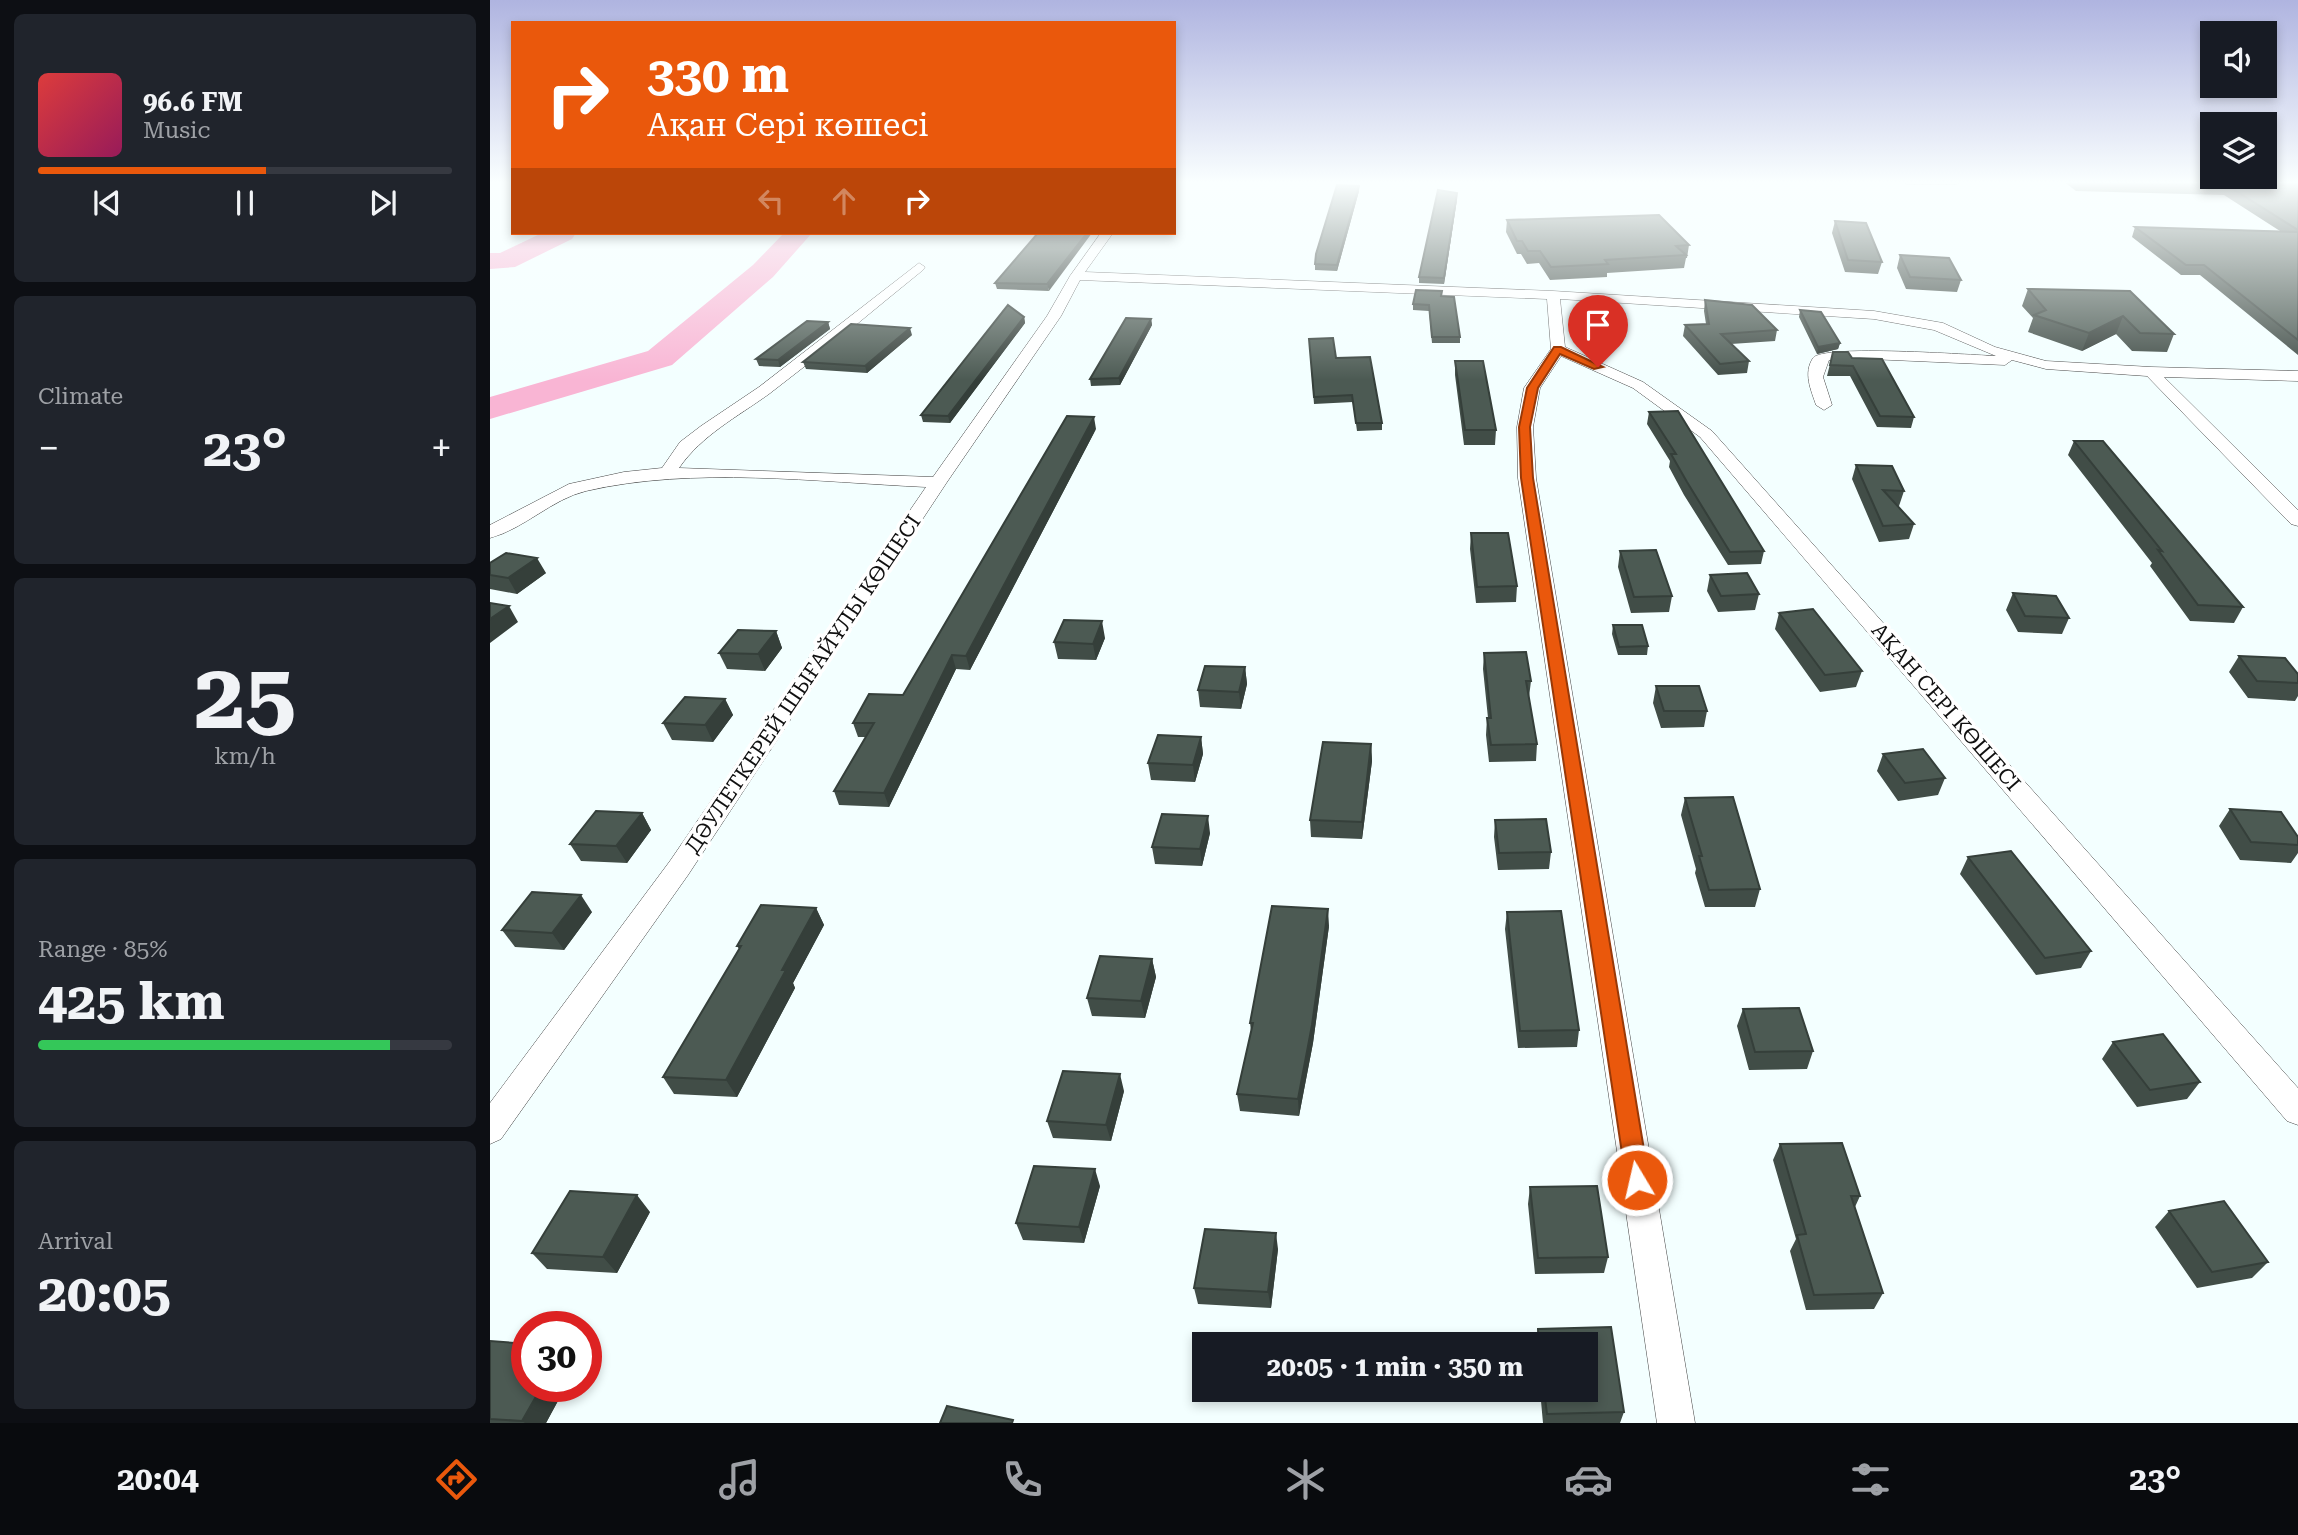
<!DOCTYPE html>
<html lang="en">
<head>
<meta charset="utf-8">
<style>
	:root { --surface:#171b24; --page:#20242c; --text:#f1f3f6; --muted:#9ea1a6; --line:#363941; --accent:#ea580c }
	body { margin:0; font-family:"Roboto Serif",serif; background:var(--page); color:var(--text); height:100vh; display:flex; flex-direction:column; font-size:26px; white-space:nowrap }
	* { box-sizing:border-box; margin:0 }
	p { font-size:23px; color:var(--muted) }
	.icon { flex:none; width:38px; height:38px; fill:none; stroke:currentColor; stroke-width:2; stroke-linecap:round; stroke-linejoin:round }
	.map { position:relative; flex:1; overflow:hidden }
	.sheet { display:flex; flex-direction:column; gap:14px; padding:14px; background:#0d0f14; width:490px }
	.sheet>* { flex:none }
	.banner { position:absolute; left:21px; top:21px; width:665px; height:214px; border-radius:0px; box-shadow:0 4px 10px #0003; background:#ea580c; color:#fff; overflow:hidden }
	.buttons { position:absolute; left:1710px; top:21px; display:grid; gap:14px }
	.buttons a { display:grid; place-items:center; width:77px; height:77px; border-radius:0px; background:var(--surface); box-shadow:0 4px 10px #0003; font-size:35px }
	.speed { position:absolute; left:21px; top:1311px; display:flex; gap:14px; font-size:35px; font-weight:700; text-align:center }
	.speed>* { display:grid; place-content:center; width:91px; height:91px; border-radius:50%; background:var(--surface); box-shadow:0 4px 10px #0003; line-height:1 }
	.speed .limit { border:10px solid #d22; background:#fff; color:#111 }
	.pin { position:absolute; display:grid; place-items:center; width:60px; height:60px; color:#fff; margin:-72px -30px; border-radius:50% 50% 50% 0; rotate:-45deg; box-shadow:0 0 7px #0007 }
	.pin .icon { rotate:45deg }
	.me { position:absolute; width:77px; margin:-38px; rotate:351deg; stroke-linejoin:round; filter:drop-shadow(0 0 5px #0008) }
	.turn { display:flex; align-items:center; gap:24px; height:147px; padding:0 21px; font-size:32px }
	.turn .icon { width:91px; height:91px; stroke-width:2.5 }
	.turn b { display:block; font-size:49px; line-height:60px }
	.lanes { display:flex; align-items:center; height:66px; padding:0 21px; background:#0003; justify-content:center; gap:35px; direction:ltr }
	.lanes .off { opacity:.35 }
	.big { font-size:52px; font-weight:700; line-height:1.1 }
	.sheet .widget { flex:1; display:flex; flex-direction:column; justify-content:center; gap:10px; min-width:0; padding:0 24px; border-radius:10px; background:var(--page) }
	.sheet .dial { align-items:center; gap:0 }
	.dial b { font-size:91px; line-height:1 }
	.song { display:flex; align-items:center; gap:21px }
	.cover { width:84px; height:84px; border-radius:10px; background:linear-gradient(135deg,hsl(0 70% 55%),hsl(330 70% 35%)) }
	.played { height:7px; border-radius:4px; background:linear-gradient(90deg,var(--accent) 55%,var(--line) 55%) }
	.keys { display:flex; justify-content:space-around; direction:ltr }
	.heat { display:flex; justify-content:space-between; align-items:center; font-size:38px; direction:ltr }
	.charge { height:10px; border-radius:5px; background:linear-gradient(90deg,#34c759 85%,var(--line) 0) }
	.trip { position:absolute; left:702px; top:1332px; width:406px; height:70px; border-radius:0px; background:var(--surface); box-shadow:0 4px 10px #0003; font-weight:700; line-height:70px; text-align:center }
	.dock { display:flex; height:112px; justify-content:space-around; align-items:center; background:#090b0e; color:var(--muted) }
	.dock .icon { width:49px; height:49px }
	.dock .current { color:var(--accent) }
	.dock b { font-size:32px; color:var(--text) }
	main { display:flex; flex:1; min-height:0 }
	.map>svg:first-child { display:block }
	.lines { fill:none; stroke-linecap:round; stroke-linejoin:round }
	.river { fill:#f9b5d4; fill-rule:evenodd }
	.street-casing { stroke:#434343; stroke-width:1 }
	.street { fill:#fff; fill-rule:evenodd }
	.wall { fill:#414d47 }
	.shaded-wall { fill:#353f3a }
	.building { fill:#4c5a53; stroke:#353f3a; stroke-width:2 }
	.route { fill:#ea580c; stroke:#983908; stroke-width:2 }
	.labels { text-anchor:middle; stroke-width:7; stroke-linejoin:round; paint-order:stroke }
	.street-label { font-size:21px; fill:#101010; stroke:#fff }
</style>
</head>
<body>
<main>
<section class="sheet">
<div class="widget">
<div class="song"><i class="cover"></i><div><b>96.6 FM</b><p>Music</p></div></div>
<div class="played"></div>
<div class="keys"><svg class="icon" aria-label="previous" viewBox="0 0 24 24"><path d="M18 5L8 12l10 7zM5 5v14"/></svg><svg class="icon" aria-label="pause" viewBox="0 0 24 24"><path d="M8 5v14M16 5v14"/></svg><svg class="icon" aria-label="next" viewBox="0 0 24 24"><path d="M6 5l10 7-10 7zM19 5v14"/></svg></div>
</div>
<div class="widget"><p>Climate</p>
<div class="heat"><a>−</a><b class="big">23°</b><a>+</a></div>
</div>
<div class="widget dial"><b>25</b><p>km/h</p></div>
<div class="widget"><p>Range · 85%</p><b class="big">425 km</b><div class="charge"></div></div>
<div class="widget"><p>Arrival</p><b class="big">20:05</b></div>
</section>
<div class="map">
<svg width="1808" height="1423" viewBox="0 0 1808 1423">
	<rect width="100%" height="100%" fill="#f3ffff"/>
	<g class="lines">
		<path class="river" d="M52,233H86L82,239L25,267L0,269V253H10Z
			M294,233H322L283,277L182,365L0,419V397L158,351L263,265Z"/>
		<g class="street-casing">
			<path id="street" d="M1412,181H1472L1467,184H1417Z
				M611,233H623L595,272L1063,291L1384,311L1453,323L1505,347L1556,361L1661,367L1808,371V381L1674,377L1808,510V526L1801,524L1657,376L1556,369L1522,360L1515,365L1379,359L1339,360L1333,377L1342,405L1334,410L1326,405C1321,390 1313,373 1323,358C1333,344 1481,355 1506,356L1444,330L1384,319L1070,299L1075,347L1153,382L1222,431L1808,1088V1125L1797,1121L1210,437L1143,388L1071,356L1050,388L1043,427L1046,478L1205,1423H1167L1028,478L1027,427L1034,388L1061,349L1057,299L590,280L571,316L457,482L198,875L11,1139L0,1144V1103L180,861L436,487C326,482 204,466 96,491C62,499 34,529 0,538V525L79,484L134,472L172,468L190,442L211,426L269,387L429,263L435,267L433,270C382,311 332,354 279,394C247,417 212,435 189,468L443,477L557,316L580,276Z"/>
		</g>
		<use href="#street" class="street"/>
	</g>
	<path class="wall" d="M1573,181H1808V355L1710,275H1691L1642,237L1645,227L1790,231L1734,195L1586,191Z
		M869,186V191L847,271L825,270V264Z
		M967,199L954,284L929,283V277Z
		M1017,220L1199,245L1197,258H1196L1194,268L1117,273V277L1060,280L1049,263L1037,264L1031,254H1027L1016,232Z
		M1345,221L1392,262L1388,274L1355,272L1342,233Z
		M548,233L559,291L507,289L505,283Z
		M1410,255L1471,280L1467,292L1416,289L1407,268Z
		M1538,289L1640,291L1684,334L1677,352L1642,351L1626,334L1592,351L1538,332L1543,318L1532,306Z
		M952,291L951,296L970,337V343H942L939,311L923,310V304Z
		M1215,300L1287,330L1285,341L1241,344L1259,361L1257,373L1228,375L1193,336L1195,325L1216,324L1214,311Z
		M1310,310L1350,343L1348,349L1327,354L1309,317Z
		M534,317L535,323L460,423L433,422L431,415Z
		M661,319L662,325L630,385L601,386L600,379Z
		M338,322L340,329L290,367L269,366L266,359Z
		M422,335L377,373L316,369L313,362Z
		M819,339L846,358L892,423V430L867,431L863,402L824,404Z
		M1343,352L1362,358L1424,417L1421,428L1387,427L1360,376H1337Z
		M965,361L1006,430L1005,445H974L965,375Z
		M1159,412L1274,551L1271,564L1238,565L1194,495L1179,467L1180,461L1157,424Z
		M606,429L480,670L466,669L399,807L349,805L344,791L376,737H368L363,723L413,695Z
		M1584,441L1753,607L1744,623L1700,621L1660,566L1662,563L1578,455Z
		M1366,465L1414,491L1409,506H1408L1424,524L1419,539L1389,542L1362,479Z
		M981,533L1027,586L1026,602L986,603L980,549Z
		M1130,551L1182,596L1179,612L1141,613L1128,567Z
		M0,563L56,573L27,594L0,589Z
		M1220,575L1269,594L1265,610L1228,612L1217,591Z
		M1523,593L1579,618L1572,634L1528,632L1516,610Z
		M1289,613L1372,671L1366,687L1330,692L1285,629Z
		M1123,625L1158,646L1157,655H1128L1122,634Z
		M286,631L292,648L275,671L237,669L229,653Z
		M615,638L606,660L568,659L564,642Z
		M994,653L1041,681L1039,697L1047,744L1046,761L999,762L996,735L997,718H998L993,669Z
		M1749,656L1808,674V696L1805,701L1758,698L1739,672Z
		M755,667L757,684L751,709L710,707L708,690Z
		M1166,686L1217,711L1214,727L1171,728L1163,703Z
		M235,699L243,715L223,742L182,740L173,723Z
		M711,737L713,754L705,782L661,780L658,763Z
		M881,744L882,761L872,839L821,837L820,820Z
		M1393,754L1455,778L1448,795L1408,801L1387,771Z
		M1195,798L1270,889L1265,907H1215L1205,873L1206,869L1191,815Z
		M1740,809L1808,837V853L1801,863L1750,860L1729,826Z
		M152,813L161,830L137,863L91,861L80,844Z
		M1005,820L1061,852L1059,869L1008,870L1004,837Z
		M720,833L712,866L665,864L662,847Z
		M1478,857L1601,951L1591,968L1546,975L1470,874Z
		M326,908L334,925L303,983L305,988L247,1097L184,1094L173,1077L249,949L247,946Z
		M102,912L74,950L25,947L12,930Z
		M1017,912L1089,1030L1087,1047L1028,1048L1015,929Z
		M839,926L823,1043L809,1116L750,1111L747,1094L761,1031L760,1023Z
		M662,959L666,977L655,1018L602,1016L597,998Z
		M1253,1009L1323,1051L1317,1069L1259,1070L1247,1026Z
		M1623,1042L1710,1082L1697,1099L1647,1107L1612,1059Z
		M634,1091L621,1141L563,1138L557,1121Z
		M1290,1144L1370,1196L1365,1207L1393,1293L1384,1309L1316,1310L1300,1251L1306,1239L1283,1160Z
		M610,1186L594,1243L533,1240L526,1223Z
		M1040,1187L1118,1257L1114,1273L1045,1274L1038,1204Z
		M1679,1211L1778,1262L1762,1278L1707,1288L1665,1227Z
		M160,1212L127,1273L57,1269L42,1253Z
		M788,1249L781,1308L708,1304L704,1288Z
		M1121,1327L1134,1412L1130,1423H1053L1050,1390H1096V1344H1045L1048,1329Z
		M0,1341L37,1386H76L56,1423H0Z"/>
	<path class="shaded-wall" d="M869,186V191L847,271V265Z
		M967,193V199L954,284V278Z
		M597,233H602L559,291L557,284Z
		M1633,316L1626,334L1592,351L1599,333Z
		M534,317L535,323L460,423L458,416Z
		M661,319L662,325L630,385L629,378Z
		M338,322L340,329L290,367L288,360Z
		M420,328L422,335L377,373L375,366Z
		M1350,343L1348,349L1327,354L1328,347Z
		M604,417L606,429L480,670L476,656Z
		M47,558L56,573L27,594L18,578Z
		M19,606L28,622L0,643V619Z
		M612,621L615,638L606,660L603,644Z
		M286,631L292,648L275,671L268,654Z
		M462,655L466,669L399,807L394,793Z
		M755,667L757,684L751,709L749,692Z
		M235,699L243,715L223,742L215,725Z
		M711,737L713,754L705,782L703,765Z
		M881,744L882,761L872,839V822Z
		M152,813L161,830L137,863L126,846Z
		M718,816L720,833L712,866L710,849Z
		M91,895L102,912L74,950L62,933Z
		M326,908L334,925L303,983L305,988L247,1097L236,1080L292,970Z
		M838,909L839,926L823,1043L809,1116L808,1099Z
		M662,959L666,977L655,1018L651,1001Z
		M630,1074L634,1091L621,1141L616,1125Z
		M605,1169L610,1186L594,1243L589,1227Z
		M147,1195L160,1212L127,1273L113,1257Z
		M786,1233L788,1249L781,1308L778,1292Z
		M52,1386H76L56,1423H35L32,1421Z"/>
	<path class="building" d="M1588,181H1808V230L1738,186L1590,182Z
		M847,185L869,186L847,265L825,264L826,254Z
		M948,190L967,193L954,278L929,277Z
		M1169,215L1199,245L1186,246L1196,255L1115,260L1118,264L1061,267L1050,251H1038L1032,241H1027L1017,220Z
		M1345,221L1376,223L1392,262L1358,260Z
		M1645,227L1808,232V340L1714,265H1696Z
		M548,233H597L557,284L505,283Z
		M1410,255L1459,258L1471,280L1420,277Z
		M1538,289L1640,291L1684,334L1650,333L1633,316L1599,333L1544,315L1556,310Z
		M926,290L952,291L951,296L964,297L970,337H942L939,305L923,304Z
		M1215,300L1262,305L1287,330L1231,334L1259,361L1230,364L1195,325L1219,324Z
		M518,305L534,317L458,416L431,415Z
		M1310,310L1331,312L1350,343L1328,347Z
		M636,318L661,319L629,378L600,379Z
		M317,321L338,322L288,360L266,359Z
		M361,324L420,328L375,366L313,362Z
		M843,338L846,358L880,357L892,423H866L862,395L824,397L819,339Z
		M1343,352H1358L1362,358L1392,359L1424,417L1390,416L1363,366L1340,365Z
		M965,361H993L1006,430H975Z
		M1188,411L1274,551L1240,552L1197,482L1181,454H1186L1159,412Z
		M577,416L604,417L476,656L462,655L394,793L344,791L384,723H363L379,694L413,695Z
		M1584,441H1613L1753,607L1708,605L1668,550L1672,551Z
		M1366,465L1402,466L1414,491L1393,490L1424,524L1393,526Z
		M981,533H1018L1027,586L987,587Z
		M1166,550L1182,596L1144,597L1130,551Z
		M16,553L47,558L18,578L0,575V563Z
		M1257,573L1269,594L1231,596L1220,575Z
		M1523,593L1566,596L1579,618L1535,616Z
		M0,603L19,606L0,619Z
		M1323,609L1372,671L1335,675L1289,613Z
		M574,620L612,621L603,644L564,642Z
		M1123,625H1152L1158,646L1129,647Z
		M248,630L286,631L268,654L229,653Z
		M1036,652L1041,681H1036L1047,744L1001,745L997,718H1001L994,653Z
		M1749,656L1795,658L1808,674V683L1767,681Z
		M715,666L755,667L749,692L708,690Z
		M1166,686H1209L1217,711H1174Z
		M195,697L235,699L215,725L173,723Z
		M668,735L711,737L703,765L658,763Z
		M833,742L881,744L872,822L820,820Z
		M1433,749L1455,778L1415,783L1393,754Z
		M1243,797L1270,889L1219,890L1209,856H1212L1195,798Z
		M1740,809L1791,812L1808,837V845L1761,842Z
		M106,811L152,813L126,846L80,844Z
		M672,814L718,816L710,849L662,847Z
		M1056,819L1061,852L1009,853L1005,820Z
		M1521,851L1601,951L1555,958L1478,857Z
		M42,892L91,895L62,933L12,930Z
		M271,905L326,908L292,970H296L236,1080L173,1077L251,946H247Z
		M782,906L838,909L822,1025L808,1099L747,1094L763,1023H760Z
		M1071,911L1089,1030L1030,1031L1017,912Z
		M610,956L662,959L651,1001L597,998Z
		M1309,1008L1323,1051L1265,1052L1253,1009Z
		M1673,1034L1710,1082L1660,1090L1623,1042Z
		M573,1071L630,1074L616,1125L557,1121Z
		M1352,1143L1370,1196H1361L1393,1293L1324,1295L1307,1235L1316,1234L1290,1144Z
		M544,1166L605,1169L589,1227L526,1223Z
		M1107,1186L1118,1257L1048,1258L1040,1187Z
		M80,1191L147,1195L113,1257L42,1253Z
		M1734,1201L1778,1262L1722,1272L1679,1211Z
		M715,1229L786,1233L778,1292L704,1288Z
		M1121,1327L1134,1412L1057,1414L1054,1390H1096V1344H1049L1048,1329Z
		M0,1341L37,1344V1386H52L32,1421L0,1419Z
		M457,1406L523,1420L522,1423H450Z"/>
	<linearGradient id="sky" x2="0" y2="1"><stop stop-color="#afb4e0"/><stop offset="0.48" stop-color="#faffff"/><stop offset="1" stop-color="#faffff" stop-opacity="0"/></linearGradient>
	<rect width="1808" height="380" fill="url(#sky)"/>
	<path class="route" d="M1064,347H1071L1113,367L1104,369L1070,354L1048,388L1040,427L1043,478L1159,1180L1156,1188L1147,1191L1139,1188L1136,1180L1031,478L1029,427L1037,388Z"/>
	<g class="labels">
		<g class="street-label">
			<text transform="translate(313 684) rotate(-56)" y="7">ДӘУЛЕТКЕРЕЙ ШЫҒАЙҰЛЫ КӨШЕСІ</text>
			<text transform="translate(1456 707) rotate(49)" y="7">АҚАН СЕРІ КӨШЕСІ</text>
		</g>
	</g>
</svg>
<div class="buttons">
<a><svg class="icon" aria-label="sound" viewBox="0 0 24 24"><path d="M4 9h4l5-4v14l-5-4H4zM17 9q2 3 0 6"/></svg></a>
<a><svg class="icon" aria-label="layers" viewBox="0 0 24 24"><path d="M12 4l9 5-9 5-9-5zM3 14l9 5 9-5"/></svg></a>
</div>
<div class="speed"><div class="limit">30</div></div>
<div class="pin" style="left:1108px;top:367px;background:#d93025"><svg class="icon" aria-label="arrive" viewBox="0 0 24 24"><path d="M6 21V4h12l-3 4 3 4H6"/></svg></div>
<svg class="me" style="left:1147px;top:1180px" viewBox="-20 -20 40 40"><circle r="17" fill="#ea580c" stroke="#fff" stroke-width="3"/><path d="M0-11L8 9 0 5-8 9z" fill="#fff"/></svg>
<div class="trip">20:05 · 1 min · 350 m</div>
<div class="banner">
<div class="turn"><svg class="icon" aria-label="right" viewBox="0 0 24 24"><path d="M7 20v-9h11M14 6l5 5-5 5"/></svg><div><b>330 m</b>Ақан Сері көшесі</div></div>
<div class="lanes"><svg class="icon off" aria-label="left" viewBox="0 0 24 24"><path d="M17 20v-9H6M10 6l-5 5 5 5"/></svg><svg class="icon off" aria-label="ahead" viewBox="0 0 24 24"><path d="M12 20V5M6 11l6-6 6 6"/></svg><svg class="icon" aria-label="right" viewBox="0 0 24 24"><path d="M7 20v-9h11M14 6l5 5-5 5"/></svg></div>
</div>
</div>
</main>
<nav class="dock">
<b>20:04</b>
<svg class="icon current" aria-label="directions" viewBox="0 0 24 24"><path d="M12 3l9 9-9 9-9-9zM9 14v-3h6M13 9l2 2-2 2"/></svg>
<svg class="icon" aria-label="music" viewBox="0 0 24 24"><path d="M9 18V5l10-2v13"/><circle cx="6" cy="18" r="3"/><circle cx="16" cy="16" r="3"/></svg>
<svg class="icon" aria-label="phone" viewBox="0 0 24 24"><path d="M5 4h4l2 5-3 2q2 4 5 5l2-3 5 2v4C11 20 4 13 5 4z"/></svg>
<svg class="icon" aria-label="climate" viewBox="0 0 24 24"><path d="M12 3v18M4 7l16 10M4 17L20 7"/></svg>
<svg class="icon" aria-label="car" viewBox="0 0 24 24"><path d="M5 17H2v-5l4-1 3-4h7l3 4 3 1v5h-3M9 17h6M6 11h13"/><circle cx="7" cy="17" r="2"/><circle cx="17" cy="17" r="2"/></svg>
<svg class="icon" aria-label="filters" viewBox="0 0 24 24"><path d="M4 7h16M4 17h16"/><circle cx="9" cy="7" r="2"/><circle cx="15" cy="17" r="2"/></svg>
<b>23°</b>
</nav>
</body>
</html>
